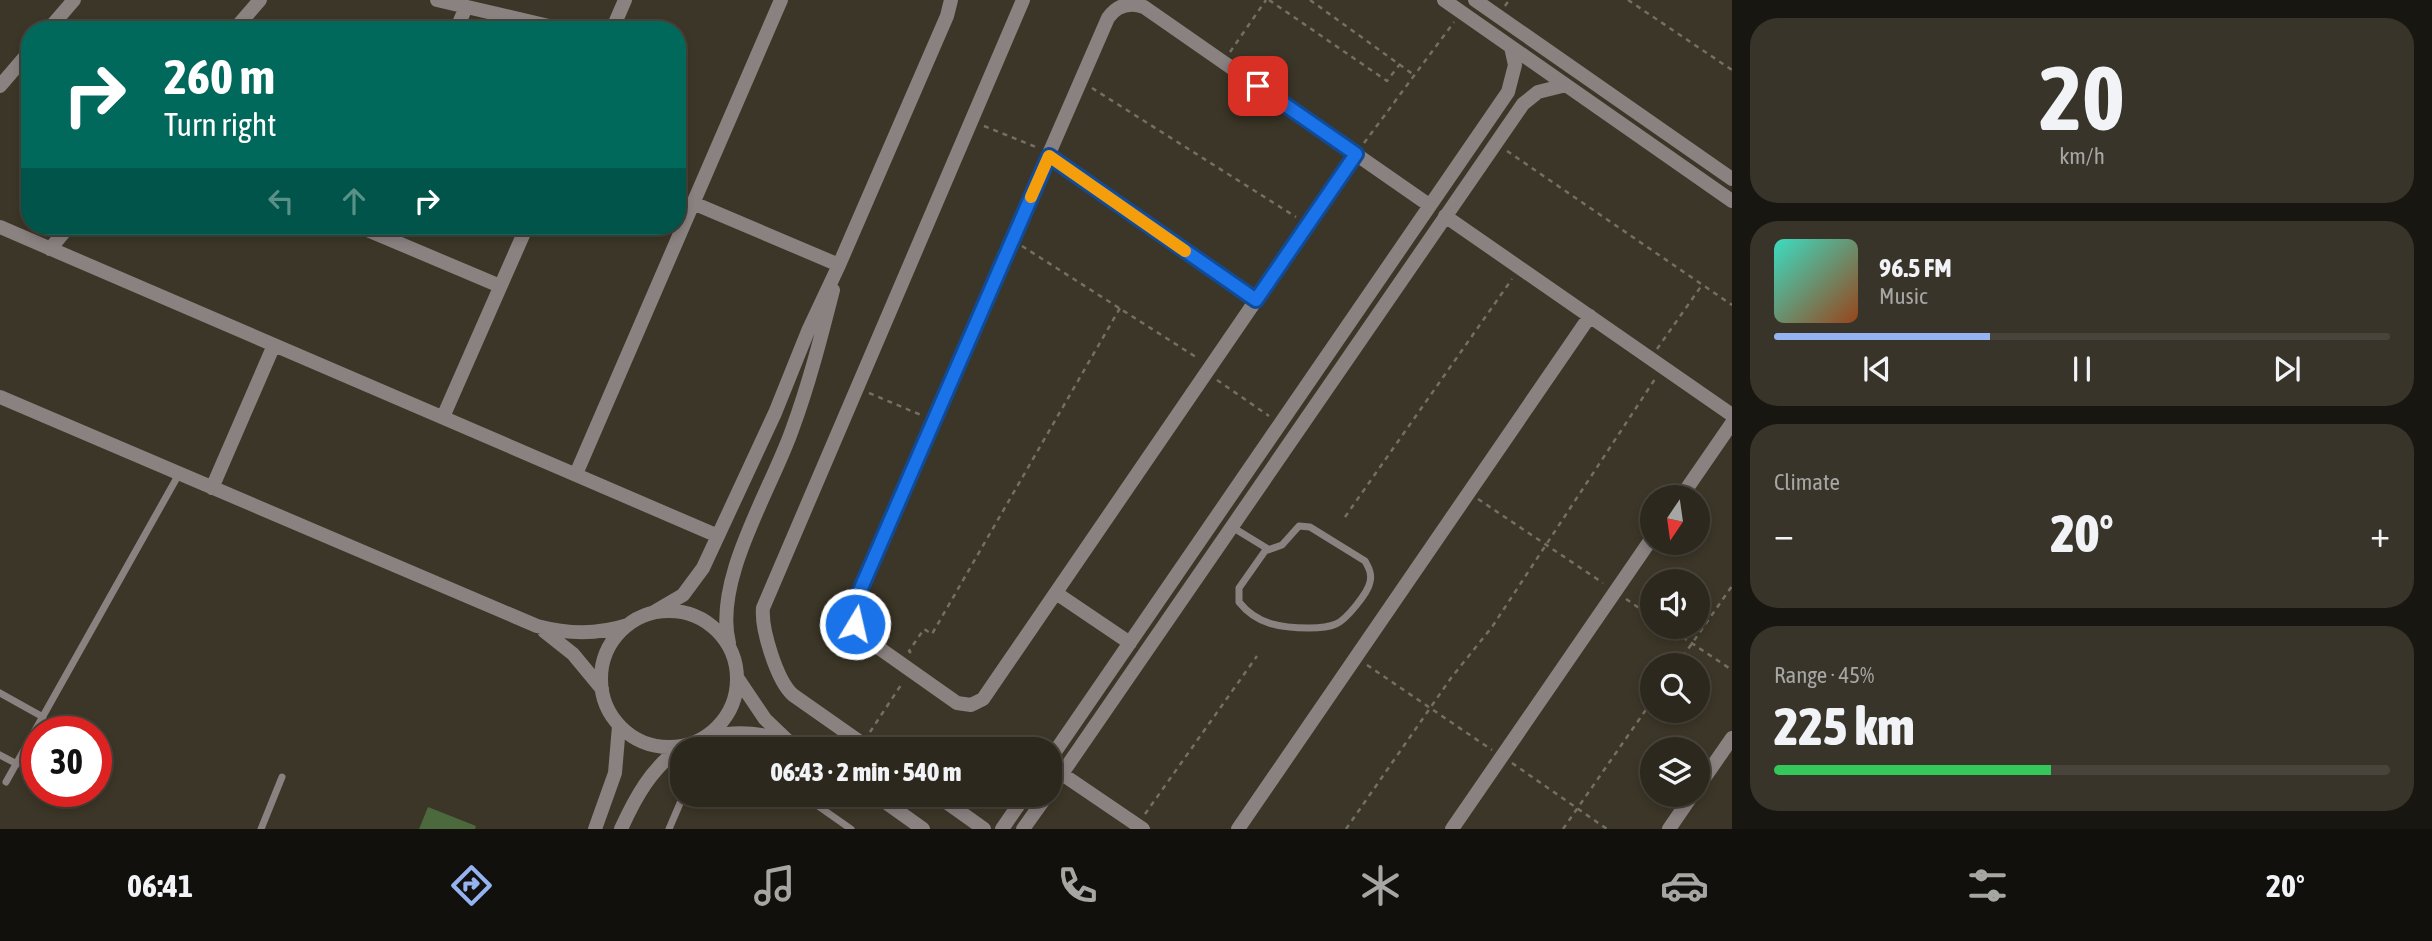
<!DOCTYPE html>
<html lang="en">
<head>
<meta charset="utf-8">
<style>
	:root { --surface:#2c281d; --page:#38342a; --text:#f1f3f6; --muted:#a6a6a4; --line:#48443b; --accent:#95b2f1 }
	body { margin:0; font-family:"Asap Condensed",sans-serif; background:var(--page); color:var(--text); height:100vh; display:flex; flex-direction:column; font-size:26px; white-space:nowrap }
	* { box-sizing:border-box; margin:0 }
	p { font-size:23px; color:var(--muted) }
	.icon { flex:none; width:38px; height:38px; fill:none; stroke:currentColor; stroke-width:2; stroke-linecap:round; stroke-linejoin:round }
	.map { position:relative; flex:1; overflow:hidden }
	.panel { display:flex; flex-direction:column; gap:18px; padding:18px; background:#181610; width:700px }
	.panel>* { flex:none }
	.hud { position:absolute; left:21px; top:21px; width:665px; height:214px; border-radius:28px; box-shadow:0 4px 10px #0003,0 0 0 2px var(--line); background:#00695c; color:#fff; overflow:hidden }
	.needle { width:46px; rotate:193deg }
	.tools { position:absolute; left:1640px; top:485px; display:grid; gap:14px }
	.tools a { display:grid; place-items:center; width:70px; height:70px; border-radius:50%; background:var(--surface); box-shadow:0 4px 10px #0003,0 0 0 2px var(--line); font-size:35px }
	.speed { position:absolute; left:21px; top:716px; display:flex; gap:14px; font-size:35px; font-weight:700; text-align:center }
	.speed>* { display:grid; place-content:center; width:91px; height:91px; border-radius:50%; background:var(--surface); box-shadow:0 4px 10px #0003,0 0 0 2px var(--line); line-height:1 }
	.speed .limit { border:10px solid #d22; background:#fff; color:#111 }
	.pin { position:absolute; display:grid; place-items:center; width:60px; height:60px; color:#fff; margin:-30px; border-radius:14px; box-shadow:0 4px 10px #0006 }
	.me { position:absolute; width:77px; margin:-38px; rotate:9deg; stroke-linejoin:round; filter:drop-shadow(0 0 5px #0008) }
	.turn { display:flex; align-items:center; gap:24px; height:147px; padding:0 28px; font-size:32px }
	.turn .icon { width:91px; height:91px; stroke-width:2.5 }
	.turn b { display:block; font-size:49px; line-height:60px }
	.lanes { display:flex; align-items:center; height:66px; padding:0 28px; background:#0003; justify-content:center; gap:35px; direction:ltr }
	.lanes .off { opacity:.35 }
	.big { font-size:52px; font-weight:800; line-height:1.1 }
	.panel .widget { flex:1; display:flex; flex-direction:column; justify-content:center; gap:10px; min-width:0; padding:0 24px; border-radius:28px; background:var(--page) }
	.panel .dial { align-items:center; gap:0 }
	.dial b { font-size:91px; line-height:1 }
	.song { display:flex; align-items:center; gap:21px }
	.cover { width:84px; height:84px; border-radius:10px; background:linear-gradient(135deg,hsl(170 70% 55%),hsl(20 70% 35%)) }
	.played { height:7px; border-radius:4px; background:linear-gradient(90deg,var(--accent) 35%,var(--line) 35%) }
	.keys { display:flex; justify-content:space-around; direction:ltr }
	.heat { display:flex; justify-content:space-between; align-items:center; font-size:38px; direction:ltr }
	.charge { height:10px; border-radius:5px; background:linear-gradient(90deg,#34c759 45%,var(--line) 0) }
	.trip { position:absolute; left:670px; top:737px; width:392px; height:70px; border-radius:28px; background:var(--surface); box-shadow:0 4px 10px #0003,0 0 0 2px var(--line); font-weight:800; line-height:70px; text-align:center }
	.menu { display:flex; height:112px; justify-content:space-around; align-items:center; background:#12100c; color:var(--muted) }
	.menu .icon { width:49px; height:49px }
	.menu .current { color:var(--accent) }
	.menu b { font-size:32px; color:var(--text) }
	main { display:flex; flex:1; min-height:0 }
	.map>svg:first-child { display:block }
	.green { fill:#4c693d }
	.lines { fill:none; stroke-linecap:round; stroke-linejoin:round }
	.path { stroke:#746f62; stroke-width:2.5; stroke-dasharray:5 5; stroke-linecap:butt }
	.service { stroke:#8a8181; stroke-width:7 }
	.minor { stroke:#8a8181; stroke-width:14 }
	.route-casing { stroke:#114b97; stroke-width:18 }
	.route { stroke:#1a73e8; stroke-width:12 }
	.slow { stroke:#f59e0b; stroke-width:12 }
</style>
</head>
<body>
<main>
<div class="map">
<svg width="1732" height="829" viewBox="0 0 1732 829">
	<rect width="100%" height="100%" fill="#3b3627"/>
	<path class="green" d="M428,807L476,826L475,829H419Z"/>
	<g class="lines">
		<path class="path" d="M1269,0L1387,81L1400,64
			M1310,0L1414,75
			M1628,0L1732,70
			M1505,6L1509,0
			M1230,52L1266,0
			M1092,88L1296,217
			M984,126L1036,147
			M1364,143L1454,22
			M1507,151L1732,305
			M1022,246L1199,359
			M1657,349L1702,285
			M1217,380L1269,416
			M869,393L921,415
			M1478,499L1603,583
			M1345,517L1512,279
			M1626,599L1652,617
			M1666,626L1732,670
			M911,653L909,651L924,629L932,634L1120,308
			M1367,665L1492,750
			M1677,665L1732,586
			M870,732L903,682
			M1512,763L1607,829
			M1145,814L1257,656
			M1346,829L1451,678L1492,627L1655,379
			M1563,829L1652,701"/>
		<path class="service" d="M1299,526L1310,527L1365,561C1369,568 1372,574 1370,582C1368,593 1346,620 1336,624C1327,628 1318,628 1309,628C1282,628 1257,625 1239,602V588L1265,551L1282,545Z
			M1232,527L1268,549
			M0,693L43,717
			M0,755L17,764
			M6,782L179,474
			M801,794L851,829
			M261,829L282,777
			M669,829L684,794"/>
		<path class="minor" d="M437,0L566,30
			M1444,0L1732,201
			M1475,0L1732,179
			M48,30L74,0
			M234,30L260,0
			M456,30L466,7
			M612,30L625,0
			M0,86L30,51
			M1356,154L983,699L971,705L957,703L862,636L853,616L854,602L1108,18C1117,5 1129,2 1144,7L1429,205
			M1049,156L1256,300
			M693,203L839,265
			M1445,216L1732,415
			M358,226L500,286
			M0,227L718,536
			M50,249L69,226
			M0,397L537,626C568,634 596,635 628,625
			M443,417L527,226
			M576,474L781,0
			M212,488L274,345
			M1681,497L1732,423
			M1056,593L1130,643
			M601 679a68 68 0 1 1 136 0a68 68 0 1 1-136 0Z
			M654,612L683,595L703,568L775,413L808,331L839,265L947,16L951,0
			M544,631L573,654L602,689
			M729,643C713,580 771,490 792,430C809,384 821,337 833,290
			M738,679L765,719L787,740
			M708,737C740,730 773,733 801,749
			M870,749L793,695C777,681 761,629 763,608L1023,0
			M1050,759L1508,92L1515,65L1511,47
			M1062,774L1143,829
			M1698,787L1732,738
			M1050,791L1523,104L1538,92L1566,85
			M874,794L923,829
			M935,794L984,829
			M595,829L615,773L619,726
			M621,829C636,796 651,769 681,747
			M1002,829L1026,794
			M1023,829L1048,794
			M1238,829L1590,316
			M1452,829L1652,538
			M1669,829L1693,794"/>
	</g>
	<g class="lines">
		<g class="route-casing">
			<path id="route" d="M855,624V602L1049,156L1256,300L1356,154L1258,86"/>
		</g>
		<use href="#route" class="route"/>
		<path class="slow" d="M1031,197L1049,156L1185,251"/>
	</g>
</svg>
<div class="tools">
<a><svg class="needle" viewBox="-14 -14 28 28"><path d="M0-13l5 13h-10z" fill="#e53935"/><path d="M0 13l5-13h-10z" fill="#a6a6a4"/></svg></a>
<a><svg class="icon" aria-label="sound" viewBox="0 0 24 24"><path d="M4 9h4l5-4v14l-5-4H4zM17 9q2 3 0 6"/></svg></a>
<a><svg class="icon" aria-label="search" viewBox="0 0 24 24"><circle cx="10" cy="10" r="6"/><path d="M15 15l6 6"/></svg></a>
<a><svg class="icon" aria-label="layers" viewBox="0 0 24 24"><path d="M12 4l9 5-9 5-9-5zM3 14l9 5 9-5"/></svg></a>
</div>
<div class="speed"><div class="limit">30</div></div>
<div class="pin" style="left:1258px;top:86px;background:#d93025"><svg class="icon" aria-label="arrive" viewBox="0 0 24 24"><path d="M6 21V4h12l-3 4 3 4H6"/></svg></div>
<svg class="me" style="left:855px;top:624px" viewBox="-20 -20 40 40"><circle r="17" fill="#1a73e8" stroke="#fff" stroke-width="3"/><path d="M0-11L8 9 0 5-8 9z" fill="#fff"/></svg>
<div class="trip">06:43 · 2 min · 540 m</div>
<div class="hud">
<div class="turn"><svg class="icon" aria-label="right" viewBox="0 0 24 24"><path d="M7 20v-9h11M14 6l5 5-5 5"/></svg><div><b>260 m</b>Turn right</div></div>
<div class="lanes"><svg class="icon off" aria-label="left" viewBox="0 0 24 24"><path d="M17 20v-9H6M10 6l-5 5 5 5"/></svg><svg class="icon off" aria-label="ahead" viewBox="0 0 24 24"><path d="M12 20V5M6 11l6-6 6 6"/></svg><svg class="icon" aria-label="right" viewBox="0 0 24 24"><path d="M7 20v-9h11M14 6l5 5-5 5"/></svg></div>
</div>
</div>
<section class="panel">
<div class="widget dial"><b>20</b><p>km/h</p></div>
<div class="widget">
<div class="song"><i class="cover"></i><div><b>96.5 FM</b><p>Music</p></div></div>
<div class="played"></div>
<div class="keys"><svg class="icon" aria-label="previous" viewBox="0 0 24 24"><path d="M18 5L8 12l10 7zM5 5v14"/></svg><svg class="icon" aria-label="pause" viewBox="0 0 24 24"><path d="M8 5v14M16 5v14"/></svg><svg class="icon" aria-label="next" viewBox="0 0 24 24"><path d="M6 5l10 7-10 7zM19 5v14"/></svg></div>
</div>
<div class="widget"><p>Climate</p>
<div class="heat"><a>−</a><b class="big">20°</b><a>+</a></div>
</div>
<div class="widget"><p>Range · 45%</p><b class="big">225 km</b><div class="charge"></div></div>
</section>
</main>
<nav class="menu">
<b>06:41</b>
<svg class="icon current" aria-label="directions" viewBox="0 0 24 24"><path d="M12 3l9 9-9 9-9-9zM9 14v-3h6M13 9l2 2-2 2"/></svg>
<svg class="icon" aria-label="music" viewBox="0 0 24 24"><path d="M9 18V5l10-2v13"/><circle cx="6" cy="18" r="3"/><circle cx="16" cy="16" r="3"/></svg>
<svg class="icon" aria-label="phone" viewBox="0 0 24 24"><path d="M5 4h4l2 5-3 2q2 4 5 5l2-3 5 2v4C11 20 4 13 5 4z"/></svg>
<svg class="icon" aria-label="climate" viewBox="0 0 24 24"><path d="M12 3v18M4 7l16 10M4 17L20 7"/></svg>
<svg class="icon" aria-label="car" viewBox="0 0 24 24"><path d="M5 17H2v-5l4-1 3-4h7l3 4 3 1v5h-3M9 17h6M6 11h13"/><circle cx="7" cy="17" r="2"/><circle cx="17" cy="17" r="2"/></svg>
<svg class="icon" aria-label="filters" viewBox="0 0 24 24"><path d="M4 7h16M4 17h16"/><circle cx="9" cy="7" r="2"/><circle cx="15" cy="17" r="2"/></svg>
<b>20°</b>
</nav>
</body>
</html>
